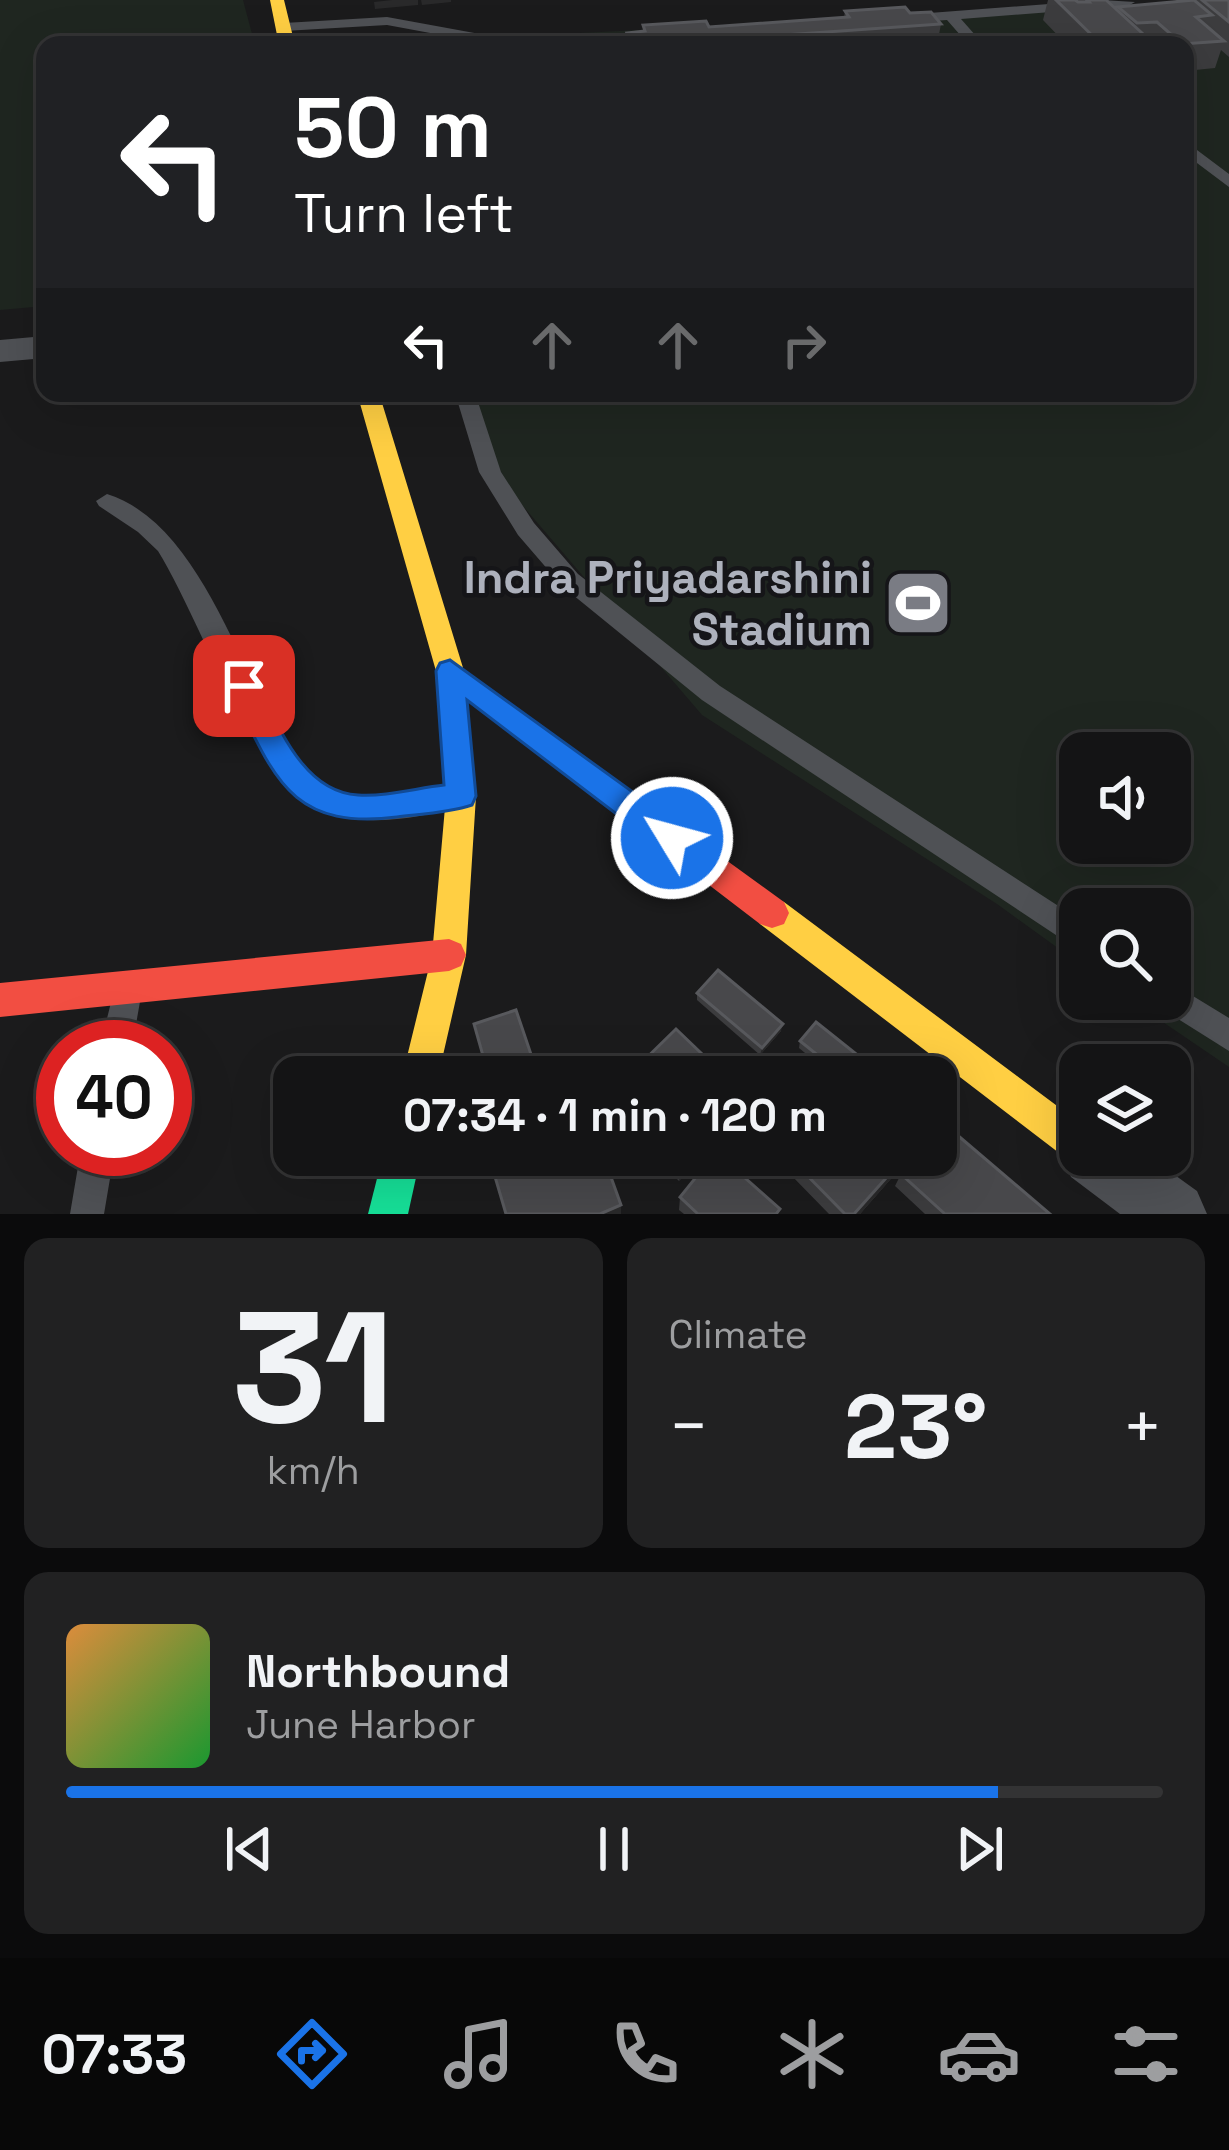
<!DOCTYPE html>
<html lang="en">
<head>
<meta charset="utf-8">
<style>
	:root { --surface:#141415; --page:#212122; --text:#f1f3f6; --muted:#9d9ea0; --line:#333334; --accent:#1a73e8 }
	body { margin:0; font-family:"Space Grotesk",sans-serif; background:var(--page); color:var(--text); height:100vh; display:flex; flex-direction:column; font-size:45px; white-space:nowrap }
	* { box-sizing:border-box; margin:0 }
	p { font-size:39px; color:var(--muted) }
	.icon { flex:none; width:66px; height:66px; fill:none; stroke:currentColor; stroke-width:2; stroke-linecap:round; stroke-linejoin:round }
	.map { position:relative; height:1214px; overflow:hidden }
	.panel { display:flex; flex-direction:column; gap:24px; padding:24px; background:#0b0b0c; flex:1 }
	.panel>* { flex:none }
	.banner { position:absolute; left:36px; top:36px; width:1158px; height:366px; border-radius:24px; box-shadow:0 12px 48px #0002,0 0 0 3px var(--line); background:#202124; color:#fff; overflow:hidden }
	.tools { position:absolute; left:1059px; top:732px; display:grid; gap:24px }
	.tools a { display:grid; place-items:center; width:132px; height:132px; border-radius:24px; background:var(--surface); box-shadow:0 12px 48px #0002,0 0 0 3px var(--line); font-size:60px }
	.speed { position:absolute; left:36px; top:1020px; display:flex; gap:24px; font-size:60px; font-weight:700; text-align:center }
	.speed>* { display:grid; place-content:center; width:156px; height:156px; border-radius:50%; background:var(--surface); box-shadow:0 12px 48px #0002,0 0 0 3px var(--line); line-height:1 }
	.speed .limit { border:18px solid #d22; background:#fff; color:#111 }
	.pin { position:absolute; display:grid; place-items:center; width:102px; height:102px; color:#fff; margin:-51px; border-radius:24px; box-shadow:0 6px 18px #0006 }
	.me { position:absolute; width:132px; margin:-66px; rotate:307deg; stroke-linejoin:round; filter:drop-shadow(0 0 9px #0008) }
	.turn { display:flex; align-items:center; gap:42px; height:252px; padding:0 60px; font-size:54px }
	.turn .icon { width:156px; height:156px; stroke-width:2.5 }
	.turn b { display:block; font-size:84px; line-height:102px }
	.lanes { display:flex; align-items:center; height:114px; padding:0 60px; background:#0003; justify-content:center; gap:60px; direction:ltr }
	.lanes .off { opacity:.35 }
	.big { font-size:90px; font-weight:700; line-height:1.1 }
	.panel .widget { flex:1; display:flex; flex-direction:column; justify-content:center; gap:18px; min-width:0; padding:0 42px; border-radius:24px; background:var(--page) }
	.panel .dial { align-items:center; gap:0 }
	.dial b { font-size:156px; line-height:1 }
	.song { display:flex; align-items:center; gap:36px }
	.cover { width:144px; height:144px; border-radius:18px; background:linear-gradient(135deg,hsl(30 70% 55%),hsl(130 70% 35%)) }
	.played { height:12px; border-radius:6px; background:linear-gradient(90deg,var(--accent) 85%,var(--line) 85%) }
	.keys { display:flex; justify-content:space-around; direction:ltr }
	.heat { display:flex; justify-content:space-between; align-items:center; font-size:66px; direction:ltr }
	.panel .tiles { flex:1; display:grid; gap:24px; grid-template-columns:1fr 1fr }
	.widget:last-child { grid-column:span 2 }
	.trip { position:absolute; left:273px; top:1056px; width:684px; height:120px; border-radius:24px; background:var(--surface); box-shadow:0 12px 48px #0002,0 0 0 3px var(--line); font-weight:700; line-height:120px; text-align:center }
	.dock { display:flex; height:192px; justify-content:space-around; align-items:center; background:#080808; color:var(--muted) }
	.dock .icon { width:84px; height:84px }
	.dock .current { color:var(--accent) }
	.dock b { font-size:54px; color:var(--text) }
	.map>svg:first-child { display:block }
	.green { fill:#1f2620; fill-rule:evenodd }
	.lines { fill:none; stroke-linecap:round; stroke-linejoin:round }
	.lane { fill:#4f5155; fill-rule:evenodd }
	.street { fill:#4f5155; fill-rule:evenodd }
	.fast { fill:#16e098; fill-rule:evenodd }
	.slow { fill:#ffcf43; fill-rule:evenodd }
	.jam { fill:#f24e42; fill-rule:evenodd }
	.wall { fill:#3c3c3e }
	.shaded-wall { fill:#29292a }
	.building { fill:#48484b; stroke:#58595d; stroke-width:3 }
	.route { fill:#1a73e8; stroke:#114b97; stroke-width:3 }
	.labels { text-anchor:middle; stroke-width:9; stroke-linejoin:round; paint-order:stroke }
	.poi-label { font-size:45px; font-weight:bold; fill:#adb1bc; stroke:#151518; text-anchor:end }
</style>
</head>
<body>
<div class="map">
<svg width="1229" height="1214" viewBox="0 0 1229 1214">
	<rect width="100%" height="100%" fill="#1b1b1c"/>
	<path class="green" d="M0,0H243L255,45H45V306L0,310Z
		M1219,0L1229,30V1067L1129,999H1170V909H1080V964L997,904L702,715L511,492L462,393H1185V45H351ZM1080,753H1170V843H1080Z"/>
	<g class="lines">
		<path class="lane" d="M1102,0L1135,2L1128,6L961,19L984,45H969L947,20L903,23L896,19L903,15Z
			M387,17L518,41L658,32L665,36L658,40L495,45L387,25L284,31L277,27L284,23Z
			M1185,141L1229,174V187L1185,154Z
			M455,393H475L501,472L534,523L578,574L720,686L1080,920V951L702,700L562,586L518,535L479,472Z
			M107,494C198,523 235,661 283,737C295,756 310,781 332,791C366,807 417,790 452,786L462,789L466,797L462,805C422,819 355,829 316,809C255,779 197,613 158,551L138,532L99,506L96,501Z
			M126,981L137,986L141,996L132,1047H100L115,986Z
			M1170,982L1229,1018V1051L1159,1007L1155,999H1170Z
			M81,1149H115L104,1214H70Z"/>
		<path class="street" d="M45,336V358L0,362V340Z
			M1080,1129V1155H1147L1197,1191L1207,1214H1120L1071,1177L1061,1155L1071,1133Z"/>
		<path class="fast" d="M383,1155H421L408,1214H368Z"/>
		<path class="slow" d="M270,0H284L295,45H279Z
			M357,393H379L464,671L476,796L466,955L438,1077H402L432,955L446,796L436,671Z
			M772,898L784,902L1080,1123V1155H1095L1093,1159L1080,1165L1067,1159L760,924L755,913L760,902Z"/>
		<path class="jam" d="M450,660L784,902L789,913L784,924L772,928L760,924L440,679L436,671L440,663Z
			M449,939L461,944L466,955L461,966L449,971L0,1017V983Z"/>
	</g>
	<path class="wall" d="M1048,0H1106L1117,10L1118,7L1175,2L1176,0H1229V57L1221,50L1215,68L1185,71V45H1067L1043,20Z
		M845,11L910,13L941,24L937,45H627V33L643,32V25L709,27L844,18Z
		M697,993L781,1031L760,1055L697,1000Z
		M800,1041L885,1077H834L799,1048Z
		M653,1155H703L679,1181Z
		M793,1161L897,1172L860,1214H829L790,1174Z
		M901,1174L1050,1214H925L895,1186Z
		M680,1197L780,1209L778,1214H684L679,1210Z"/>
	<path class="shaded-wall" d="M392,0H418V5L375,9L374,2Z
		M421,0H451V2L422,5Z
		M783,1024L781,1031L760,1055L762,1048Z
		M693,1155H703L679,1181L680,1168Z
		M903,1159L897,1172L860,1214H854Z
		M621,1205V1214H600Z"/>
	<path class="building" d="M1056,0H1075L1078,2H1089L1087,0H1106L1154,44L1102,45Z
		M1194,0L1212,15L1196,17L1224,41L1182,44L1157,22L1137,23L1118,7Z
		M1202,0H1229V22Z
		M905,7L910,13L931,12L941,24L641,45H633L627,33L645,31L643,25L706,21L709,27L849,17L845,11Z
		M718,970L783,1024L762,1048L697,993Z
		M516,1010L538,1075L489,1077L474,1024Z
		M816,1022L885,1077H845L800,1041Z
		M676,1029L726,1077H627Z
		M942,1122L1050,1214H945L901,1174L916,1155H936V1129Z
		M532,1155H603L621,1205L600,1214H506L493,1170Z
		M667,1155H693L680,1168Z
		M714,1155H719L780,1209L776,1214H698L680,1197Z
		M799,1155H899L903,1159L854,1214H845L793,1161Z"/>
	<path class="route" d="M450,660L684,829L688,838L684,848L672,852L661,848L467,700L476,796L472,805C448,813 421,814 397,817C285,831 273,771 229,686L233,678H254C277,721 301,792 358,795C385,797 417,788 444,785L436,671L440,663Z"/>
	<defs>
		<g id="stadium-square" transform="scale(3.45)"><rect x="-9" y="-9" width="18" height="18" rx="4" fill="#7a7c84" stroke="#151518"/><path d="M0-5a6.5 5 0 1 0 0 10a6.5 5 0 1 0 0-10ZM-3.5-1.8h7v3.6h-7Z" fill="#fff"/></g>
	</defs>
	<g fill-rule="evenodd">
		<use href="#stadium-square" x="918" y="603"/>
	</g>
	<g class="labels">
		<g class="poi-label">
			<text x="872" y="593">Indra Priyadarshini<tspan x="872" dy="52">Stadium</tspan></text>
		</g>
	</g>
</svg>
<div class="tools">
<a><svg class="icon" aria-label="sound" viewBox="0 0 24 24"><path d="M4 9h4l5-4v14l-5-4H4zM17 9q2 3 0 6"/></svg></a>
<a><svg class="icon" aria-label="search" viewBox="0 0 24 24"><circle cx="10" cy="10" r="6"/><path d="M15 15l6 6"/></svg></a>
<a><svg class="icon" aria-label="layers" viewBox="0 0 24 24"><path d="M12 4l9 5-9 5-9-5zM3 14l9 5 9-5"/></svg></a>
</div>
<div class="speed"><div class="limit">40</div></div>
<div class="pin" style="left:244px;top:686px;background:#d93025"><svg class="icon" aria-label="arrive" viewBox="0 0 24 24"><path d="M6 21V4h12l-3 4 3 4H6"/></svg></div>
<svg class="me" style="left:672px;top:838px" viewBox="-20 -20 40 40"><circle r="17" fill="#1a73e8" stroke="#fff" stroke-width="3"/><path d="M0-11L8 9 0 5-8 9z" fill="#fff"/></svg>
<div class="trip">07:34 · 1 min · 120 m</div>
<div class="banner">
<div class="turn"><svg class="icon" aria-label="left" viewBox="0 0 24 24"><path d="M17 20v-9H6M10 6l-5 5 5 5"/></svg><div><b>50 m</b>Turn left</div></div>
<div class="lanes"><svg class="icon" aria-label="left" viewBox="0 0 24 24"><path d="M17 20v-9H6M10 6l-5 5 5 5"/></svg><svg class="icon off" aria-label="ahead" viewBox="0 0 24 24"><path d="M12 20V5M6 11l6-6 6 6"/></svg><svg class="icon off" aria-label="ahead" viewBox="0 0 24 24"><path d="M12 20V5M6 11l6-6 6 6"/></svg><svg class="icon off" aria-label="right" viewBox="0 0 24 24"><path d="M7 20v-9h11M14 6l5 5-5 5"/></svg></div>
</div>
</div>
<section class="panel">
<div class="tiles">
<div class="widget dial"><b>31</b><p>km/h</p></div>
<div class="widget"><p>Climate</p>
<div class="heat"><a>−</a><b class="big">23°</b><a>+</a></div>
</div>
<div class="widget">
<div class="song"><i class="cover"></i><div><b>Northbound</b><p>June Harbor</p></div></div>
<div class="played"></div>
<div class="keys"><svg class="icon" aria-label="previous" viewBox="0 0 24 24"><path d="M18 5L8 12l10 7zM5 5v14"/></svg><svg class="icon" aria-label="pause" viewBox="0 0 24 24"><path d="M8 5v14M16 5v14"/></svg><svg class="icon" aria-label="next" viewBox="0 0 24 24"><path d="M6 5l10 7-10 7zM19 5v14"/></svg></div>
</div>
</div>
</section>
<nav class="dock">
<b>07:33</b>
<svg class="icon current" aria-label="directions" viewBox="0 0 24 24"><path d="M12 3l9 9-9 9-9-9zM9 14v-3h6M13 9l2 2-2 2"/></svg>
<svg class="icon" aria-label="music" viewBox="0 0 24 24"><path d="M9 18V5l10-2v13"/><circle cx="6" cy="18" r="3"/><circle cx="16" cy="16" r="3"/></svg>
<svg class="icon" aria-label="phone" viewBox="0 0 24 24"><path d="M5 4h4l2 5-3 2q2 4 5 5l2-3 5 2v4C11 20 4 13 5 4z"/></svg>
<svg class="icon" aria-label="climate" viewBox="0 0 24 24"><path d="M12 3v18M4 7l16 10M4 17L20 7"/></svg>
<svg class="icon" aria-label="car" viewBox="0 0 24 24"><path d="M5 17H2v-5l4-1 3-4h7l3 4 3 1v5h-3M9 17h6M6 11h13"/><circle cx="7" cy="17" r="2"/><circle cx="17" cy="17" r="2"/></svg>
<svg class="icon" aria-label="filters" viewBox="0 0 24 24"><path d="M4 7h16M4 17h16"/><circle cx="9" cy="7" r="2"/><circle cx="15" cy="17" r="2"/></svg>
</nav>
</body>
</html>
